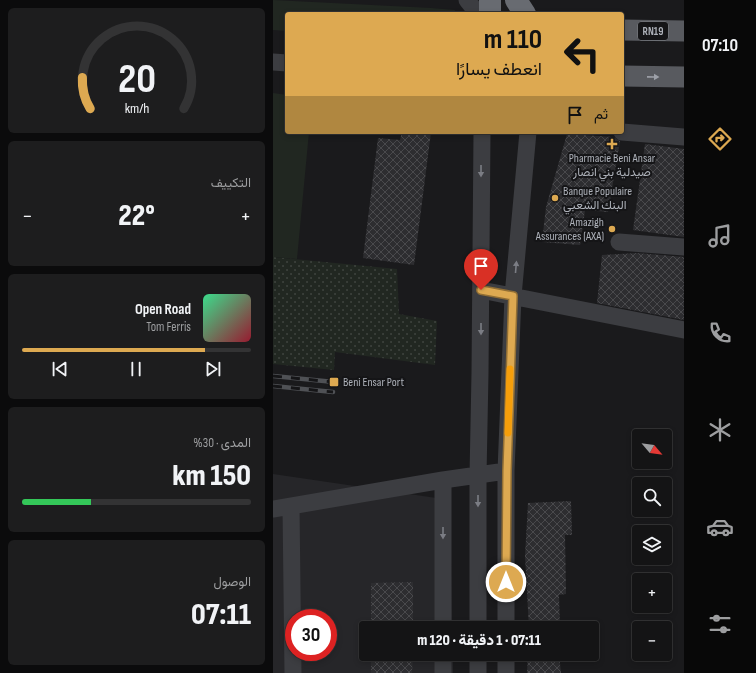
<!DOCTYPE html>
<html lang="ar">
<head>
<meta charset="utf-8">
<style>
	:root { --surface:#141415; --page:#1d1d1e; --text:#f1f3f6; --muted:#9d9ea0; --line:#333334; --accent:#dda951 }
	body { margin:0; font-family:"Sofia Sans Condensed",Vazirmatn,sans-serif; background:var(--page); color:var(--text); direction:rtl; height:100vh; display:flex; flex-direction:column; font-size:15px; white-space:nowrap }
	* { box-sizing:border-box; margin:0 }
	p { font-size:13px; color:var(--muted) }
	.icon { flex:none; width:22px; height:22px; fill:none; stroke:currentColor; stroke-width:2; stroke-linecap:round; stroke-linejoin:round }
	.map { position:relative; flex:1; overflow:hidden; direction:ltr }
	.sheet { display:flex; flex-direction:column; gap:8px; padding:8px; background:#0b0b0c; width:273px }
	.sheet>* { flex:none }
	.top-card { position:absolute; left:12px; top:12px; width:339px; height:122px; border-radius:4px; box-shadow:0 2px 6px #0003,0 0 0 1px var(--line); direction:rtl; background:#dda951; color:#111; overflow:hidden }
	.needle { width:26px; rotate:119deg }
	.fabs { position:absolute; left:359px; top:429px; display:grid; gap:8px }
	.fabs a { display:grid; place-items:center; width:40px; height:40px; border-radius:4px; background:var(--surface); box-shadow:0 2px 6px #0003,0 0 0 1px var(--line); font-size:20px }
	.speed { position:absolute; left:12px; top:609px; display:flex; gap:8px; font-size:20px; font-weight:700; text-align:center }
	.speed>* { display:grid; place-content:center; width:52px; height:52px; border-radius:50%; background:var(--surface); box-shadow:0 2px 6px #0003,0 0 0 1px var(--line); line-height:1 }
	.speed .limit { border:6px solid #d22; background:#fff; color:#111 }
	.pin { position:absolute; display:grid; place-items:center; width:34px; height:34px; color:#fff; margin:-41px -17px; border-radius:50% 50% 50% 0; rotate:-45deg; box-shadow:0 0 4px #0007 }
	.pin .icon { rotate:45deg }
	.me { position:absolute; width:44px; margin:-22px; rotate:0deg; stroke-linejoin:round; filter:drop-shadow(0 0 3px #0008) }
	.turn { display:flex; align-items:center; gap:14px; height:84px; padding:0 16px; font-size:18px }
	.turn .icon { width:52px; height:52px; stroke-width:2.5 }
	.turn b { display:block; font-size:28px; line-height:34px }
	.then { display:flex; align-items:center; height:38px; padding:0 16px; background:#0003; gap:8px; font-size:15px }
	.big { font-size:30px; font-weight:800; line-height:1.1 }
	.sheet .widget { flex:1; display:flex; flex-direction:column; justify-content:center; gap:6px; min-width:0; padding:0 14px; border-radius:6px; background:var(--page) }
	.sheet .dial { align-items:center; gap:0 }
	.dial svg { height:104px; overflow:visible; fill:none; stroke:var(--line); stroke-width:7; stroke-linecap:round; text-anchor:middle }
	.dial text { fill:var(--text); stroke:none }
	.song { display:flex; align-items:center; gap:12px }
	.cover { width:48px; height:48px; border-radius:6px; background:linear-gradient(135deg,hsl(150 70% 55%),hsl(350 70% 35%)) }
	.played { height:4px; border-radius:2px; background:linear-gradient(90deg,var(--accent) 80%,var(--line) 80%) }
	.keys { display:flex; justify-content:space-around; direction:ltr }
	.heat { display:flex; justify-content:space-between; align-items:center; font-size:22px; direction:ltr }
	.charge { height:6px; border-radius:3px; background:linear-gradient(90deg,#34c759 30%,var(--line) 0) }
	.trip { position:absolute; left:86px; top:621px; width:240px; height:40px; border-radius:4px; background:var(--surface); box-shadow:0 2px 6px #0003,0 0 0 1px var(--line); font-weight:800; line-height:40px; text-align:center; direction:rtl }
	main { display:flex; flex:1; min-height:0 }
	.menu { display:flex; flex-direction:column; width:72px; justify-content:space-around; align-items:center; background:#080808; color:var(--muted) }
	.menu .icon { width:28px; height:28px }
	.menu .active { color:var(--accent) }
	.menu b { font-size:18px; color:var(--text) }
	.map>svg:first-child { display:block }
	.built { fill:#262629; fill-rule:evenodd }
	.grass { fill:url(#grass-dots) }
	.green { fill:#212721 }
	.building { fill:url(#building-cross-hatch) }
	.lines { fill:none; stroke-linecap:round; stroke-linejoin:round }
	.minor { stroke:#3c3d41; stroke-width:17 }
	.major { stroke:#585a5f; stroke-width:21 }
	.highway { stroke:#686b71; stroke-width:22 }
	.rail-casing { stroke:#4f5155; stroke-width:4.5 }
	.rail { stroke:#151517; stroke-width:3; stroke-dasharray:9; stroke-linecap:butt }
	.oneway { fill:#9da0a8 }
	.oneway2 { fill:#7b7d84 }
	.route-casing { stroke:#906e35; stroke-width:10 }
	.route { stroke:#dda951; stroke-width:7 }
	.slow { stroke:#f59e0b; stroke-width:7 }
	.poi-dot { fill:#dda951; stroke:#151517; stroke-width:1.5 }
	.labels { text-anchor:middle; stroke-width:4; stroke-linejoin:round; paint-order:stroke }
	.shield { fill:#151517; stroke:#808389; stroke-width:1 }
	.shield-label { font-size:11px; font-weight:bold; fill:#aeb2ba }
	.poi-label { font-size:12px; fill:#aeb2ba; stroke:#151517; text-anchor:start }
</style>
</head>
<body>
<main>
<nav class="menu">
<b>07:10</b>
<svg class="icon active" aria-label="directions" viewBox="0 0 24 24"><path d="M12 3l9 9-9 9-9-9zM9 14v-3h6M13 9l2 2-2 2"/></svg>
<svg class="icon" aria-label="music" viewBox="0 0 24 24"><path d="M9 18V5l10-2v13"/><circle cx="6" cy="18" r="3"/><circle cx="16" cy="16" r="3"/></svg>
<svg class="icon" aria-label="phone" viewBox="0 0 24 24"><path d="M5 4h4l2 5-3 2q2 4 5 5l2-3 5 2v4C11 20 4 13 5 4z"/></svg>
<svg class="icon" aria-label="climate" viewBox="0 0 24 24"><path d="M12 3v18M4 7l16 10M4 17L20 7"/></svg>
<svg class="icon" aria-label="car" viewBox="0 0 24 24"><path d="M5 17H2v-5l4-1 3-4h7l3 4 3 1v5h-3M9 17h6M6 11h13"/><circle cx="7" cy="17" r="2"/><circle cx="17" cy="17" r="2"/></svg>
<svg class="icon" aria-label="filters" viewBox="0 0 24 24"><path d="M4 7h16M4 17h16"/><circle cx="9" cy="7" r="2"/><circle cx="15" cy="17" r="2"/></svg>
</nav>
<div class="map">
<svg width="411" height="673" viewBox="0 0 411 673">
	<defs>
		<pattern id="grass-dots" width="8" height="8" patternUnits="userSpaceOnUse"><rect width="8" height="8" fill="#212721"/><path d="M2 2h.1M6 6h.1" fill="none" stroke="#3f443f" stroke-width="1.8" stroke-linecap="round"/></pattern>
		<pattern id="building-cross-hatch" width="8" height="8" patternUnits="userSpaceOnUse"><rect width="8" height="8" fill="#2d2d30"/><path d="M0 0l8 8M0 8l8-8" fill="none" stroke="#49494c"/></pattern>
	</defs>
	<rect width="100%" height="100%" fill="#1a1a1c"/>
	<path class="built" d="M0,474L177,500L179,628H93V654H180V673H0ZM21,618H55V652H21Z"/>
	<path class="grass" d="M0,257L124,269L126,314L164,321L162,365L62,352L61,370L0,364Z"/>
	<path class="green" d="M0,0L158,8L182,10L181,14H14V31L0,30Z
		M0,93L14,95V132H36L24,259L0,257Z"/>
	<path class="building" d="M129,132H158L141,265L90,258L105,138L127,140Z
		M294,134L341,137L347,141L335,212L312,210L307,245L269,242L273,207Z
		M372,144L411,149V237L360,230Z
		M364,253L411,257V320L324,303L329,255Z
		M298,501L299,535H292L293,594L286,595L287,628H256L252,556L255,503Z
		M140,582V628H98V583Z
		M98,654H140L139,673H98Z
		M255,654H286L288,673H254Z"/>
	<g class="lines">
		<path class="minor" d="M194,0L205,14
			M0,62L14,63
			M349,132L411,137
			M346,242L411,247
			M208,290L411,330
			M170,480V628
			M18,506L20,673
			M0,509L170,480L233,471
			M205,628V476L207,373L209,132
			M233,628V471L240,296L255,132
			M170,654V673
			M205,654V673
			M233,673V654"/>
		<path class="major" d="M349,30L411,31
			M349,76L411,77"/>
		<path class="highway" d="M217,0V14
			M243,0L252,14"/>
		<g class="rail-casing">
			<path id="rail" d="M0,376L61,382
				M0,386L60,392"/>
		</g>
		<use href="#rail" class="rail"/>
	</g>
	<defs><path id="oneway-solid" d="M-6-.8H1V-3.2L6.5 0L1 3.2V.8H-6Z"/></defs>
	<use class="oneway" href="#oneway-solid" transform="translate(380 77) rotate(1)"/>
	<g class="oneway2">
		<use href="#oneway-solid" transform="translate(208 171) rotate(90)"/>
		<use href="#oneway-solid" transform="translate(243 267) rotate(-85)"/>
		<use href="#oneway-solid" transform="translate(208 329) rotate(90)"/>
		<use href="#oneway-solid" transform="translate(205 501) rotate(90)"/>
		<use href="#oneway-solid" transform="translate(170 533) rotate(90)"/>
	</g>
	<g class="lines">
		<g class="route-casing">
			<path id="route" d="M208,290L240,296L234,471L233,582"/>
		</g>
		<use href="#route" class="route"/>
		<path class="slow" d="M235,433L237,369"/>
	</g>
	<g class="poi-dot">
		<path d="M337 138h4v4h4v4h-4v4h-4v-4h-4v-4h4z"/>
		<circle cx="282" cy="198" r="4"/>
		<circle cx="339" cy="229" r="4"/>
		<rect x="56" y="377" width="10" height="10" rx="2"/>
	</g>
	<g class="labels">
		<rect class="shield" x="365" y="22" width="30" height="18" rx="3"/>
		<g class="shield-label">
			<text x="380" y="35">RN19</text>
		</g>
		<g class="poi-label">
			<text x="339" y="162" text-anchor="middle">Pharmacie Beni Ansar<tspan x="339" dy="14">صيدلية بني انصار</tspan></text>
			<text x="290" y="195">Banque Populaire<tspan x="290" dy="14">البنك الشعبي</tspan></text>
			<text x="331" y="226" text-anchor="end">Amazigh<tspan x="331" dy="14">Assurances (AXA)</tspan></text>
			<text x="70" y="386">Beni Ensar Port</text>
		</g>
	</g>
</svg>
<div class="fabs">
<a><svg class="needle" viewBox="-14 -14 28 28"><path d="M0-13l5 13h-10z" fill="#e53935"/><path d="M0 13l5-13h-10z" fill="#9d9ea0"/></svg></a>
<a><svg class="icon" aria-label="search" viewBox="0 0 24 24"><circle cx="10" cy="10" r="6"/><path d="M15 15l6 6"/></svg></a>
<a><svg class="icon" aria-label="layers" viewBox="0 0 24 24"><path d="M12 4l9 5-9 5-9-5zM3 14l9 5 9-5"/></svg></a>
<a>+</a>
<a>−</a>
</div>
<div class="speed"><div class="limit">30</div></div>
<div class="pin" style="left:208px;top:290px;background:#d93025"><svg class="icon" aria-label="arrive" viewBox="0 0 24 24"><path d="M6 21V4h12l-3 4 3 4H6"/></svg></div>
<svg class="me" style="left:233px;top:582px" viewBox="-20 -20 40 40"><circle r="17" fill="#dda951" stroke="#fff" stroke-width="3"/><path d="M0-11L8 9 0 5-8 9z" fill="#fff"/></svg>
<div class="trip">07:11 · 1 دقيقة · 120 m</div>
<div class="top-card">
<div class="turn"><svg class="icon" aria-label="left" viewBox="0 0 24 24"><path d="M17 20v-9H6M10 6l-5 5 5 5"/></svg><div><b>110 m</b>انعطف يسارًا</div></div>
<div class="then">ثم<svg class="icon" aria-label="arrive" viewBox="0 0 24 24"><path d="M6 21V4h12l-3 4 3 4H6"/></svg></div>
</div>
</div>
<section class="sheet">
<div class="widget dial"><svg viewBox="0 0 100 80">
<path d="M14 69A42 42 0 1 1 86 69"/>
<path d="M14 69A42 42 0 0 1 8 45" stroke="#dda951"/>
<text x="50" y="56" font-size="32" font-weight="700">20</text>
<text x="50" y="72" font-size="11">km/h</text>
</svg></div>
<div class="widget"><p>التكييف</p>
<div class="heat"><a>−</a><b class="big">22°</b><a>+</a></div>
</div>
<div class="widget">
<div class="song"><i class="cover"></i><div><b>Open Road</b><p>Tom Ferris</p></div></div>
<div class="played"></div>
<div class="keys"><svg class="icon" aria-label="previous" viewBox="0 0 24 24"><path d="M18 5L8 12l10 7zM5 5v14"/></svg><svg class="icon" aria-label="pause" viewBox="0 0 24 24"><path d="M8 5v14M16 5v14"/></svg><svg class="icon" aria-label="next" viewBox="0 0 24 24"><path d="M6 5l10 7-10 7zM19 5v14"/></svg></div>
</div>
<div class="widget"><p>المدى · 30%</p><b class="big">150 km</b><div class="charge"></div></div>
<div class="widget"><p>الوصول</p><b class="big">07:11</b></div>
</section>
</main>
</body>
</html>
